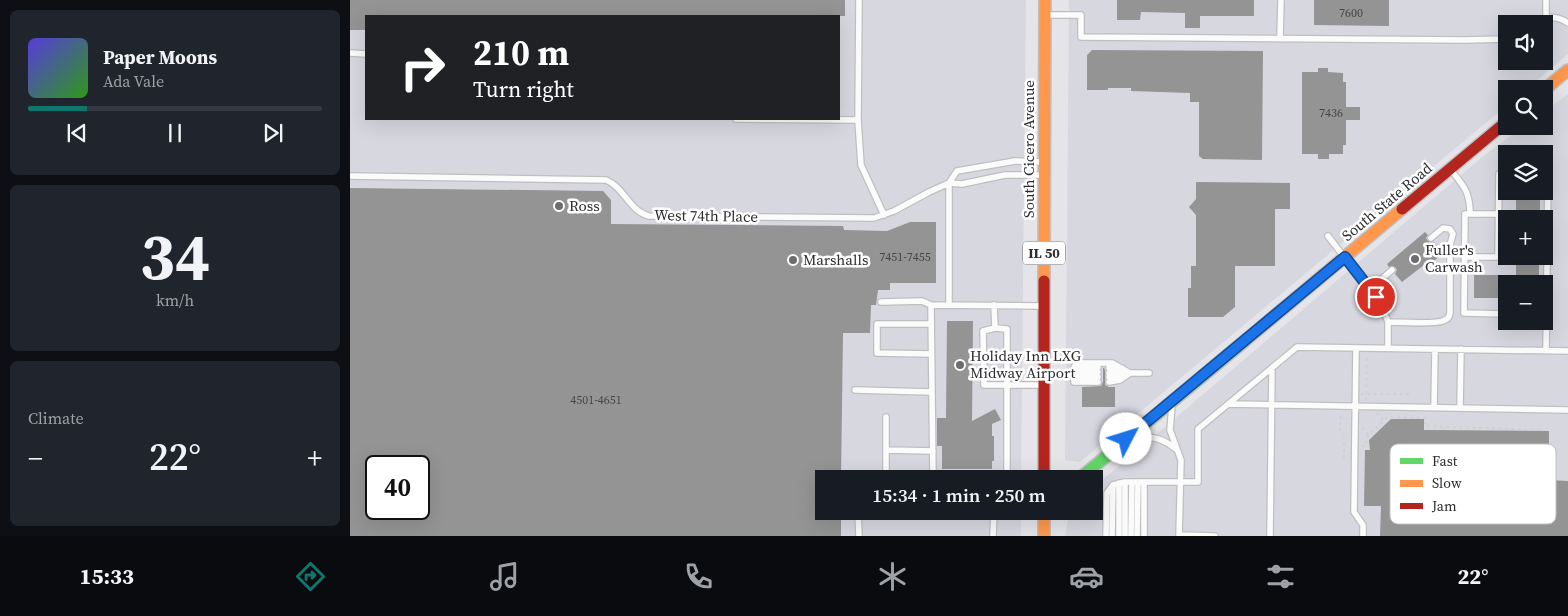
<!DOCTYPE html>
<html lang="en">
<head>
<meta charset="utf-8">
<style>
	:root { --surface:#171b24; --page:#20242c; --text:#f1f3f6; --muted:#9ea1a6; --line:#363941; --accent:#0f766e }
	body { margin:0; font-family:"Source Serif 4",serif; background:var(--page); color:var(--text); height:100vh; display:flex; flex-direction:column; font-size:19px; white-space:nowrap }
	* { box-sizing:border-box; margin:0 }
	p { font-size:16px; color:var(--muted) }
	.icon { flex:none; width:28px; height:28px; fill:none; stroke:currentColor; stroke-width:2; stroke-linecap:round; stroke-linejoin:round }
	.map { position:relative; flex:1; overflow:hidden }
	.panel { display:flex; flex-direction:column; gap:10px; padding:10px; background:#0d0f14; width:350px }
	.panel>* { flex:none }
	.top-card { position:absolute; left:15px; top:15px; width:475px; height:105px; border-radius:0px; box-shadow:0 5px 20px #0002; background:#202124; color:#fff; overflow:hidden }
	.fabs { position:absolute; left:1148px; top:15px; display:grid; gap:10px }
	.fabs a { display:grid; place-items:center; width:55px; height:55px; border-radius:0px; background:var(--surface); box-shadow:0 5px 20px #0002; font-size:25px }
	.speed { position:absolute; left:15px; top:455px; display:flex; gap:10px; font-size:25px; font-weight:700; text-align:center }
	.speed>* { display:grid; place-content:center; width:65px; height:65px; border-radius:50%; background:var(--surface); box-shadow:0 5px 20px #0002; line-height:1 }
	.speed .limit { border:2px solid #111; border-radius:8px; background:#fff; color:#111 }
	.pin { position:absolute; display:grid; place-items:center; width:42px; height:42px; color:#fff; margin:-21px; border:2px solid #fff; border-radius:50%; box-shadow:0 1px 5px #0007 }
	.me { position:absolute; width:55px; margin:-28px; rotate:50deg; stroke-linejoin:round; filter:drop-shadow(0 0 4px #0008) }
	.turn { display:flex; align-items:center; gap:18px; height:105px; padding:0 25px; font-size:22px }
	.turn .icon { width:65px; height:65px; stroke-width:2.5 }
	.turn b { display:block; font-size:35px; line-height:42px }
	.big { font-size:38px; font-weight:600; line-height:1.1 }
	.panel .card { flex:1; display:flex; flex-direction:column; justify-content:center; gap:8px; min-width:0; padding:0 18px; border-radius:8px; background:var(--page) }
	.panel .dial { align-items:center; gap:0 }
	.dial b { font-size:65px; line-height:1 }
	.song { display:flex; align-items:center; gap:15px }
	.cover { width:60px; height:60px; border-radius:8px; background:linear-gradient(135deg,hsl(250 70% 55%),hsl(110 70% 35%)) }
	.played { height:5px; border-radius:2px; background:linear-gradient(90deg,var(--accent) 20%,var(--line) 20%) }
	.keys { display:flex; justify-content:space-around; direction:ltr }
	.heat { display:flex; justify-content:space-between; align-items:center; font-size:28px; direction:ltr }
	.trip { position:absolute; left:465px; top:470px; width:288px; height:50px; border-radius:0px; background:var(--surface); box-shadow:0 5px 20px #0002; font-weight:600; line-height:50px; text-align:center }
	.dock { display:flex; height:80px; justify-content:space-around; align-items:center; background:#090b0e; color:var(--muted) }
	.dock .icon { width:35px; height:35px }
	.dock .on { color:var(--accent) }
	.dock b { font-size:22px; color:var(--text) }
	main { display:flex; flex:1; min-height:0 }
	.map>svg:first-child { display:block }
	.built { fill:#d7d7e0; fill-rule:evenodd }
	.building { fill:#949495; fill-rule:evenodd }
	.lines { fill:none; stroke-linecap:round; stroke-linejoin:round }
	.lane-casing { stroke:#bfbfc1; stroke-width:8 }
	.fast-casing { stroke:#bfbfc1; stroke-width:14 }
	.slow-casing { stroke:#bfbfc1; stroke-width:14 }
	.jam-casing { stroke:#bfbfc1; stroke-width:14 }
	.path { stroke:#d0d0d1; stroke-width:2; stroke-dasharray:2.5 4; stroke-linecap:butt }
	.lane { stroke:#fbfbfc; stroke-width:5.5 }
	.fast { stroke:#63d668; stroke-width:11 }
	.slow { stroke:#ff974d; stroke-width:11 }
	.jam { stroke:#b3261e; stroke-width:11 }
	.route-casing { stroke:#114b97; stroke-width:12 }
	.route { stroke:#1a73e8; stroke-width:9 }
	.poi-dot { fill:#6d6d6f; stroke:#fff; stroke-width:2 }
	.labels { text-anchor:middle; stroke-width:5; stroke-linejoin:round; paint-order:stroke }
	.number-label { font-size:12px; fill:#464648 }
	.shield { fill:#fff; stroke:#6b6b6d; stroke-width:1 }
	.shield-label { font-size:14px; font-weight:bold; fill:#2c2c2e }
	.street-label { font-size:15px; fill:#2c2c2e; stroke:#fff }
	.poi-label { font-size:15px; fill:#2c2c2e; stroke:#fff; text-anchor:start }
	.key { fill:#fff; stroke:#c0c0c0; stroke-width:1 }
	.key-label { font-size:14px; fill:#2c2c2e }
</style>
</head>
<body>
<main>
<section class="panel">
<div class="card">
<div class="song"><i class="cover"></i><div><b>Paper Moons</b><p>Ada Vale</p></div></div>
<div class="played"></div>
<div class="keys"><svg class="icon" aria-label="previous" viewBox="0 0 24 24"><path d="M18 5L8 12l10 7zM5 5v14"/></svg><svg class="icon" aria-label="pause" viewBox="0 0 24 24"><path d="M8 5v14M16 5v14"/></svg><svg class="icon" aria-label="next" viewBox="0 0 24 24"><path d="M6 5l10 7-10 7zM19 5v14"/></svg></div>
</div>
<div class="card dial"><b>34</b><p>km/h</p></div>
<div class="card"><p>Climate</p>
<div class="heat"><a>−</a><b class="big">22°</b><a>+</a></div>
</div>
</section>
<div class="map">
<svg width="1218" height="536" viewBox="0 0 1218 536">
	<rect width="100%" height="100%" fill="#e5e5e9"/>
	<path class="built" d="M0,0H676L671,479H474V511H671V536H0ZM16,16H489V119H16ZM26,466H69V509H26Z
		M719,0H1218V54L1177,89H1156V106L730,462L715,460ZM1156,24H1194V61H1156Z
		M1218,94V536H715L718,519L722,511H744V487L1131,158L1174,126H1194V112ZM1156,154H1194V191H1156ZM1156,219H1194V256H1156ZM1156,284H1194V321H1156Z"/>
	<path class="building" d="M0,0H495V16H16V30H0Z
		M767,0H904V16H850V28H835V13L791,12L790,20H767Z
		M964,0H1039V26L964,25Z
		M742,50L913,51L912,160L853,159L849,156V102H840V93L781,91V88H758V90H737V55Z
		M968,68H978V72L993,73V82H996V107H1010V120H996V145H993V154H979V159H968V154H952V72H968Z
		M846,182L940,183V209H925V266H885V307L873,317H838V288H841V266H846V215L839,207L846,199Z
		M0,188L253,191L261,200V224L493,226L494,230L537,231L560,222H586V283H540V290H528L526,305H521L520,333H493L491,479H474V511H491V536H0ZM26,466H69V509H26Z
		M1166,191L1190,192V219H1166Z
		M1075,232L1078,235L1076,238L1078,241L1084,242L1093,253L1076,268L1074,265L1052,282L1045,274L1047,270L1045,267H1039L1037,264Z
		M1166,256H1189V284H1156V298H1124V275H1166Z
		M597,321H623L622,421L645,409L651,420L642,424V436H644V461H642V469H592V446H587V418H596Z
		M753,368H754L755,370V385L759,387H765V407H732V387L751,386L753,382Z
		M1041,419H1074V430L1199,431V480L1218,481V536H1030L1031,506H1014L1015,450H1020L1019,440Z"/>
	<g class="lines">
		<g class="lane-casing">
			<path id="lane" d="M509,0L508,120L511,165L534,215
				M697,15H731V37L1115,40L1156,39
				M1196,18V0
				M1184,24C1196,16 1206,15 1218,23
				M930,38L931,0
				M0,53L16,54
				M386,119L508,120
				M1101,170C1114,186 1120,192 1120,214
				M1194,174H1198L1196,351
				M0,176L256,180C274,187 279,211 299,216L524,218L544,211L579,192L599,183L612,184L655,175H692
				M599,183L607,171L665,161L692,162
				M1148,214H1115L1114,313L1156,314
				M978,236L1032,306L1038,322V348
				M1115,257H1148L1149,174H1156
				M1020,289L1042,270
				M531,302L572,301L581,305L692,306
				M581,305L583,479H586
				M599,305V183
				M644,305L645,328L657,329V385H634L633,331L645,328
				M1038,322C1049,322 1087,325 1095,320C1099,318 1099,317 1100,313V245L1103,234L1100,229L1093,228L1081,238
				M581,324H527V353L581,354
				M1006,348L1004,512L1013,525V536
				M724,368L748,367
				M759,368H772
				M723,372H748
				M759,373H799
				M724,377H748
				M759,377H774
				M748,382H724L725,365L730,363H762L780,373L770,380L759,382
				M505,390L582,392
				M879,404L1218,410
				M822,405L820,430L831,460L829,536
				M1084,408L1085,349
				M1110,408L1111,349
				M536,417V450
				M785,438C802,435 814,439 827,450
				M536,479V450L583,451
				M657,479V385H692
				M508,511L509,536
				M829,535L865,536
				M643,536L644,511
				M756,536L757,493L763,485L775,482H848V429L947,347L1218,351
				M762,536L763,485
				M769,536V483
				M775,536V482
				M781,536L782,482
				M787,536L788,482
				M794,536V482
				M920,536L922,368"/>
		</g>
		<g class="fast-casing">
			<path id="fast" d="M729,479L897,339"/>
		</g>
		<g class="slow-casing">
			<path id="slow" d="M1194,90L1218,70
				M694,281L695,0
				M897,339L1052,209
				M694,511V536"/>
		</g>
		<g class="jam-casing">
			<path id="jam" d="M1052,209L1156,122
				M694,479V281"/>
		</g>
		<path class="path" d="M1011,394H1059
			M1016,400L1017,355
			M1027,413L1034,421
			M990,418L998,419
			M1012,428L1019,435
			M990,431V414
			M1012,446H1016V438L1037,417L1076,418L1075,426L1194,430
			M994,458V431"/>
		<use href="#lane" class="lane"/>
		<use href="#fast" class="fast"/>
		<use href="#slow" class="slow"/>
		<use href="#jam" class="jam"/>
	</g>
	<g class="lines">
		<g class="route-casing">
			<path id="route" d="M776,439L995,257L1026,297"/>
		</g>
		<use href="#route" class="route"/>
	</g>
	<g class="poi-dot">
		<circle cx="209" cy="206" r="5"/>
		<circle cx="1065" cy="259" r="5"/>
		<circle cx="443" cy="260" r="5"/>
		<circle cx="610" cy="365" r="5"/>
	</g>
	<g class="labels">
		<g class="number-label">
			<text x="1001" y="17">7600</text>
			<text x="981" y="117">7436</text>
			<text x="555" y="261">7451-7455</text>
			<text x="246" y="404">4501-4651</text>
		</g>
		<rect class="shield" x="673" y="241.5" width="42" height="23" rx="4"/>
		<g class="shield-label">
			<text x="694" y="258">IL 50</text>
		</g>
		<g class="street-label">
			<text transform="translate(679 149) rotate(-90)" y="5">South Cicero Avenue</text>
			<text transform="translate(1037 202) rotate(-40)" y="5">South State Road</text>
			<text transform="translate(356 216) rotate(1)" y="5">West 74th Place</text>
		</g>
		<g class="poi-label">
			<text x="219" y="211">Ross</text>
			<text x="1075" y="255">Fuller's<tspan x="1075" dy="17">Carwash</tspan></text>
			<text x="453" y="265">Marshalls</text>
			<text x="620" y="361">Holiday Inn LXG<tspan x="620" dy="17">Midway Airport</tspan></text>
		</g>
	</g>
	<rect x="1040" y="444" width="166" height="80" rx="8" class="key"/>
	<rect x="1050" y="458" width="23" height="6" fill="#63d668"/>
	<rect x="1050" y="480" width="23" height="7" fill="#ff974d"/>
	<rect x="1050" y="503" width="23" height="6" fill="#b3261e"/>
	<g class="key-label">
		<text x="1082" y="466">Fast</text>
		<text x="1082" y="488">Slow</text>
		<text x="1082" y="511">Jam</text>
	</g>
</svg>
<div class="fabs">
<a><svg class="icon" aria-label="sound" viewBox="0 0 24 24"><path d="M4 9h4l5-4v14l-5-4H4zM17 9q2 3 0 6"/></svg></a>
<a><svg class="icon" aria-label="search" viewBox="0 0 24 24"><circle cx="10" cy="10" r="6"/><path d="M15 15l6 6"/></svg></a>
<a><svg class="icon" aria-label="layers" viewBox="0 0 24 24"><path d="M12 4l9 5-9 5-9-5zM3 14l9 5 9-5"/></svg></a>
<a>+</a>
<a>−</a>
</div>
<div class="speed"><div class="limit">40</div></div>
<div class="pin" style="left:1026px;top:297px;background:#d93025"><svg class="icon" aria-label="arrive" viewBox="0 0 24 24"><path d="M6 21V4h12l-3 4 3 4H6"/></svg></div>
<svg class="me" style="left:776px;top:439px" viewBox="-20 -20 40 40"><circle r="19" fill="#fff"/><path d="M0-13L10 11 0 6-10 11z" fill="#1a73e8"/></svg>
<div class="trip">15:34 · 1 min · 250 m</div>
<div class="top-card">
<div class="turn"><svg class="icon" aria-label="right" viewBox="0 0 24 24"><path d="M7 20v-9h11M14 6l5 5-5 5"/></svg><div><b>210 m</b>Turn right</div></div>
</div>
</div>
</main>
<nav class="dock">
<b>15:33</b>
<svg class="icon on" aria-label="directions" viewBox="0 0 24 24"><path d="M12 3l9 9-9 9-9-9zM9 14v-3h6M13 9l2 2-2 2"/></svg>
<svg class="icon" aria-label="music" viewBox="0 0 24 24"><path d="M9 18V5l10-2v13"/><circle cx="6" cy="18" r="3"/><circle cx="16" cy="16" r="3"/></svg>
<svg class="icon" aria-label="phone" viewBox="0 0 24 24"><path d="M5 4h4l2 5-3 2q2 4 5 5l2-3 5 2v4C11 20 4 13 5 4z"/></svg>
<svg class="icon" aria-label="climate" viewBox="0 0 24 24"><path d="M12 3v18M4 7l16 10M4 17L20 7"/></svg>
<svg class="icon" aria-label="car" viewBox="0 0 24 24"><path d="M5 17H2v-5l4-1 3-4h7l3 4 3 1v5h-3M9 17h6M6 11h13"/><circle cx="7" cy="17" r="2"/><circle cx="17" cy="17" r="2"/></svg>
<svg class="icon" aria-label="filters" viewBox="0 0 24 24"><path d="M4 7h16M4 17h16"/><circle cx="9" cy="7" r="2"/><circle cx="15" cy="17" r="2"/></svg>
<b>22°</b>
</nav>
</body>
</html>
